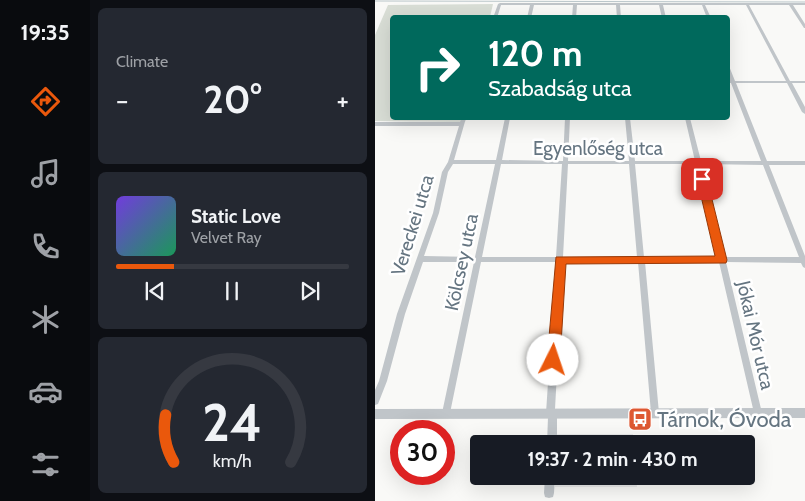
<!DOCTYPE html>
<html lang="en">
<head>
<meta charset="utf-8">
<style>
	:root { --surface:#171b24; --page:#242831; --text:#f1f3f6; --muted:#9ea1a6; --line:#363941; --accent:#ea580c }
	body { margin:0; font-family:Cabin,sans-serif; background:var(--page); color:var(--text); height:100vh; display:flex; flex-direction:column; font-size:19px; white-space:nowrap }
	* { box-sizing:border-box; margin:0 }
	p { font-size:16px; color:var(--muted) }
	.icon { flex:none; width:28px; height:28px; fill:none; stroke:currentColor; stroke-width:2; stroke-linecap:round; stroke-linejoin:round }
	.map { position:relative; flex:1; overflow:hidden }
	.drawer { display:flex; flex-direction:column; gap:8px; padding:8px; background:#0d0f14; width:285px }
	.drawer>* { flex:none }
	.top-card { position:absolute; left:15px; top:15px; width:340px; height:105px; border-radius:5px; box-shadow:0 5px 20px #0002; background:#00695c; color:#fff; overflow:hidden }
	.speed { position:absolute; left:15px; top:420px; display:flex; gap:10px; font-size:25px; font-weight:700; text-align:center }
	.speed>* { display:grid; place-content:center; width:65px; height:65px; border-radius:50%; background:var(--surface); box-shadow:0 5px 20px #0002; line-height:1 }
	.speed .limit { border:8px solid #d22; background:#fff; color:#111 }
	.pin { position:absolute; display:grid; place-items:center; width:42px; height:42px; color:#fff; margin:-21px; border-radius:10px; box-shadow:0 2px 8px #0006 }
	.me { position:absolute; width:55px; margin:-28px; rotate:4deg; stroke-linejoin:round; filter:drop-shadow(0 0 4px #0008) }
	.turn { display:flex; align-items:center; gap:18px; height:105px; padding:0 15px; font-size:22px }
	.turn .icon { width:65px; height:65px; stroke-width:2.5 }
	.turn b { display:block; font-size:35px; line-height:42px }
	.big { font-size:38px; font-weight:800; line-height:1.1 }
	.drawer .tile { flex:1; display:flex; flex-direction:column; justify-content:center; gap:8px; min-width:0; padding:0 18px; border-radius:8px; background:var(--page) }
	.drawer .dial { align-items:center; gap:0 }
	.dial svg { height:130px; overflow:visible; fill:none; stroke:var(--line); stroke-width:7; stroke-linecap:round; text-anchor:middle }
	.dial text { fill:var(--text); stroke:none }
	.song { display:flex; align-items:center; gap:15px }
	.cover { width:60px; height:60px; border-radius:8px; background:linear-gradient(135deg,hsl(260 70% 55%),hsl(150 70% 35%)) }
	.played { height:5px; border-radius:2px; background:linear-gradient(90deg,var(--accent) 25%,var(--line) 25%) }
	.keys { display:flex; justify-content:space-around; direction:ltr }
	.heat { display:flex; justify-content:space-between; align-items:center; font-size:28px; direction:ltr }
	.trip { position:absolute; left:95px; top:435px; width:285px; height:50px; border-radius:5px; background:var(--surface); box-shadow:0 5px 20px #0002; font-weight:800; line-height:50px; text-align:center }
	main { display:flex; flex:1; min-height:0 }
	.tab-bar { display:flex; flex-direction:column; width:90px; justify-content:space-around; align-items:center; background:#090b0e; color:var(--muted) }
	.tab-bar .icon { width:35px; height:35px }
	.tab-bar .selected { color:var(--accent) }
	.tab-bar b { font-size:22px; color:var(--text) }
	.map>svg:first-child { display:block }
	.built { fill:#e7e8e8 }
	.green { fill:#d9ded6 }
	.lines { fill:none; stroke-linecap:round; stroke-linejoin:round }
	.stream { stroke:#bac6ca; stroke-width:1 }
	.minor { fill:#c0c5c9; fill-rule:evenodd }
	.tertiary { fill:#c0c5c9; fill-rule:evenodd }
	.route { fill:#ea580c; stroke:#983908 }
	.labels { text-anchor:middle; stroke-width:5; stroke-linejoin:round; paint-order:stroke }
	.street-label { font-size:19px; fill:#657581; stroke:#fff }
	.near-poi-label { font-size:22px; fill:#657581; stroke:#fff; text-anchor:start }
</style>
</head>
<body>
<main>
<nav class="tab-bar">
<b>19:35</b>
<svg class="icon selected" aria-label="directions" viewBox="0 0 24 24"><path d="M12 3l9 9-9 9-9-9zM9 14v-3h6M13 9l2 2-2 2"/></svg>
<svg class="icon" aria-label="music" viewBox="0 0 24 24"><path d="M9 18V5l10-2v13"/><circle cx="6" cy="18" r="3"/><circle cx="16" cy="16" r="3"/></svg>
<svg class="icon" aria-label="phone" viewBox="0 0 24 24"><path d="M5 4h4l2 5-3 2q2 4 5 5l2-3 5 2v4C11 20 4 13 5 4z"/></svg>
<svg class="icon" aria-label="climate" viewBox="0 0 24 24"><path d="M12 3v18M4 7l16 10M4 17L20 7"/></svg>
<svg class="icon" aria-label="car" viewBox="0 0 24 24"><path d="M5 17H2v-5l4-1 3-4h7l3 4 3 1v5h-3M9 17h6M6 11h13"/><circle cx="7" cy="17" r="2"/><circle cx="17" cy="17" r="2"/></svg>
<svg class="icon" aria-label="filters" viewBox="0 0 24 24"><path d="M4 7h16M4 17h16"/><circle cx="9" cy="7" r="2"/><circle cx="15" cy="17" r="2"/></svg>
</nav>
<section class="drawer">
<div class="tile"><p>Climate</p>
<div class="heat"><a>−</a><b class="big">20°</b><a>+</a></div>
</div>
<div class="tile">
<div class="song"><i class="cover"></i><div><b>Static Love</b><p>Velvet Ray</p></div></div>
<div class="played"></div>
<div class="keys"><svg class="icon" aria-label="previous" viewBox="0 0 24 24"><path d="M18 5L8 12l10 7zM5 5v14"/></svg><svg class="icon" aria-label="pause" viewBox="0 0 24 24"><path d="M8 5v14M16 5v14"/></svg><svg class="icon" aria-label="next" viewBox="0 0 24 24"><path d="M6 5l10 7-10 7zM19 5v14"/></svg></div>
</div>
<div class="tile dial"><svg viewBox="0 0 100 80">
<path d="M14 69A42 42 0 1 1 86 69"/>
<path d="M14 69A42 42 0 0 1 9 40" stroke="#ea580c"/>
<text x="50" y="56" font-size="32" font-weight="700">24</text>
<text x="50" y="72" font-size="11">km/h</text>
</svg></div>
</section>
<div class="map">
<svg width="430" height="501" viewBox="0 0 430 501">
	<rect width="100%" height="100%" fill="#f9f9f7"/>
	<path class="built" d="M182,434H258L259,444H182Z
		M180,476H261L262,487H180Z"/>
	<path class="green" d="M118,4L115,17L18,18V118H91L90,122L0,121V35L13,5Z"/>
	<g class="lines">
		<path class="stream" d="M0,1L430,2"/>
		<path class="minor" d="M125,3H430V5H418L430,24V28H429L414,5H374L415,81H430V83H417L430,107V114L427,112L412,83H361L392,161H430V165H394L430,256V268L428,267L426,263L351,262L387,413L386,416L383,417L380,416L379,413L344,262H270L284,413L283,416L280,417L277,416L276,413L263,262H188L180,409L182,413V444H172L173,417L171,413L181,262H106L75,413L74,416L71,417L68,416L67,413L99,262H48L30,314L12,381L3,404L0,405V390L4,381L22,314L58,213L67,172L73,162L84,126H0V122H85L87,118H91L79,160H121L130,118H135L127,160L188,161L190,118H195L193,161H254L250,118H255L260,161H320L310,118H315L326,161H386L356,83H352V81H355L352,73V65L354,66L360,81H411L371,5H330L336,18H332L327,5H288L291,18H287L284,5H245L246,18H242L241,5H202L201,18H197L198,5H159L156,18H152L155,5H126L122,18H118L123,4ZM78,164H120L100,257L49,256L64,213L73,172ZM126,164H187L181,257H107ZM193,164H254L262,257H188ZM260,164H321L343,257H269ZM327,164L388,165L424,257H350Z
			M170,476H180L179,493L178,497L174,498L170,497L169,493Z"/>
		<path class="tertiary" d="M430,408V418L0,419V409Z"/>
	</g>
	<path class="route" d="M324,176H327L332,179L352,260L351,263L191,264L185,360L183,364L178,366L174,364L172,360L181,257L340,256L322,179Z"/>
	<defs>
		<g id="bus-square" transform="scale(1.25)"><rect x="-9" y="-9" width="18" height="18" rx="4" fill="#de5832" stroke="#fff"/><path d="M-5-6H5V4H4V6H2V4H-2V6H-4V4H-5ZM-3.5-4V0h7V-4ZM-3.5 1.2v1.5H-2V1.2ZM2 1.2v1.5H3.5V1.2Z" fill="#fff"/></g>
	</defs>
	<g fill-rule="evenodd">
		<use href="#bus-square" x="265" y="419"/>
	</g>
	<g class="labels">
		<g class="street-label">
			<text x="223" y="155">Egyenlőség utca</text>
			<text transform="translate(37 225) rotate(-73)" y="7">Vereckei utca</text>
			<text transform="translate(86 262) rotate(-78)" y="7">Kölcsey utca</text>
			<text transform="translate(381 335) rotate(77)" y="7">Jókai Mór utca</text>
		</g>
		<g class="near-poi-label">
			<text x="282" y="427">Tárnok, Óvoda</text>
		</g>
	</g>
</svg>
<div class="speed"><div class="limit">30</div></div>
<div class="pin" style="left:327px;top:179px;background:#d93025"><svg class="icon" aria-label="arrive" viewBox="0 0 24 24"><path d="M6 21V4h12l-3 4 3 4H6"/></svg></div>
<svg class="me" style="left:178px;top:360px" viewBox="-20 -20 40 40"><circle r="19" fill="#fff"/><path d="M0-13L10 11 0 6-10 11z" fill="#ea580c"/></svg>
<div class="trip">19:37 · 2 min · 430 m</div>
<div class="top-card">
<div class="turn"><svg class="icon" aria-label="right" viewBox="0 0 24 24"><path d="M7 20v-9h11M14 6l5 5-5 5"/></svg><div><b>120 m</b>Szabadság utca</div></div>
</div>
</div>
</main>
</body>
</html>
